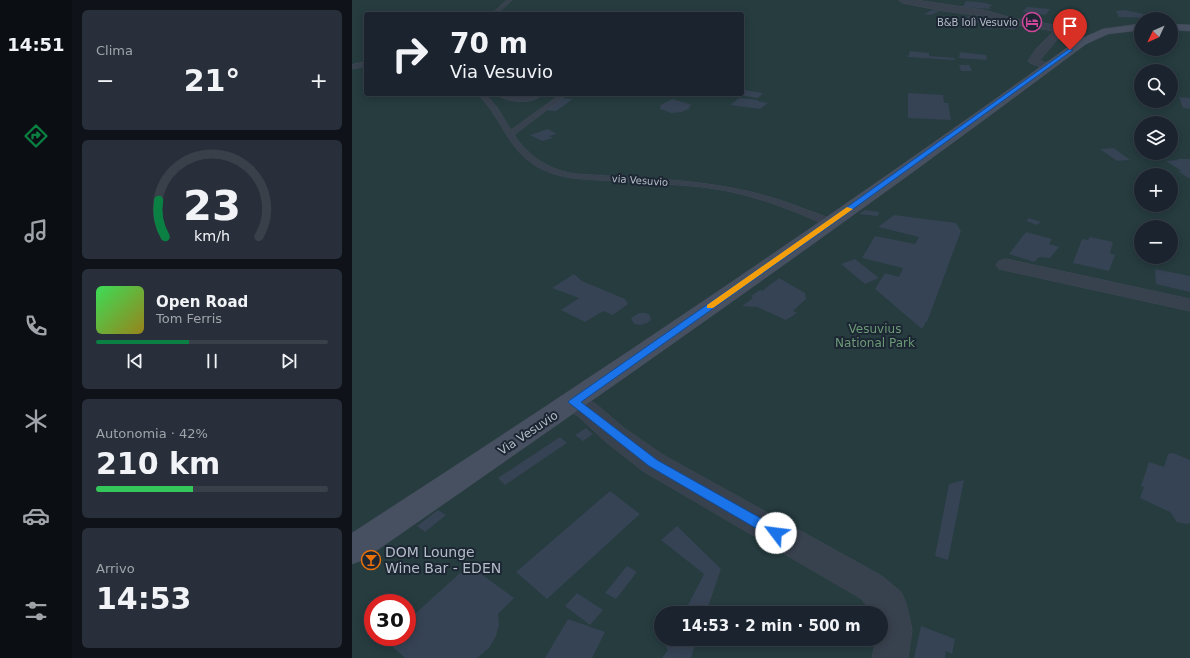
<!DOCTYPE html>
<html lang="it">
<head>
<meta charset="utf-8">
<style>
	:root { --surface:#1b232e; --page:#282f3a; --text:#f1f3f6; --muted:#a0a4aa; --line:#39404a; --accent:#0b8043 }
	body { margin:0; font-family:"DejaVu Sans",sans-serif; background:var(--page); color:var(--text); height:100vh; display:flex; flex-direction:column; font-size:15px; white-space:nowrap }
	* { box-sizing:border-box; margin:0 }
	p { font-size:13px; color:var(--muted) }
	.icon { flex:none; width:22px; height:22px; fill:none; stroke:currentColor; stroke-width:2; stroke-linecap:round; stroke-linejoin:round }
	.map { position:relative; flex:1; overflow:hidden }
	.sheet { display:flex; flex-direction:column; gap:10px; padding:10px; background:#0f1319; width:280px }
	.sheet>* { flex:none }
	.guide { position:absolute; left:12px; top:12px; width:380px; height:84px; border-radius:4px; box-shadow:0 2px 10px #0003,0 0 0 1px var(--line); background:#1b232e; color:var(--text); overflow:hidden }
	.needle { width:26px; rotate:226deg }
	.buttons { position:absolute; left:782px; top:12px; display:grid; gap:8px }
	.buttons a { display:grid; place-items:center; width:44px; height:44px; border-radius:50%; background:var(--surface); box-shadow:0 2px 10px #0003,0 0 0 1px var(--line); font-size:20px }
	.speed { position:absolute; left:12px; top:594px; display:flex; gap:8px; font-size:20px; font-weight:700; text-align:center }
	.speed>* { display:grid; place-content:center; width:52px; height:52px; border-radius:50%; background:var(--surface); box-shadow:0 2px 10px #0003,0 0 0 1px var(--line); line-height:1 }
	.speed .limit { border:6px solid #d22; background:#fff; color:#111 }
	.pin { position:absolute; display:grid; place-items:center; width:34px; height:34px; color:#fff; margin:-41px -17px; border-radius:50% 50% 50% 0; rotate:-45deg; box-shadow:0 0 4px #0007 }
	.pin .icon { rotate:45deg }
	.me { position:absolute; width:44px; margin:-22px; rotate:300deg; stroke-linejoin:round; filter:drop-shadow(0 0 3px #0008) }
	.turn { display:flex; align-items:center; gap:14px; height:84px; padding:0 20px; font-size:18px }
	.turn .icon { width:52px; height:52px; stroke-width:2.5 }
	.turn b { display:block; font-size:28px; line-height:34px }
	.big { font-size:30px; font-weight:700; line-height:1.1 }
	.sheet .tile { flex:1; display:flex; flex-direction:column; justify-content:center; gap:6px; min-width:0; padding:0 14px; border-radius:6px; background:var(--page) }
	.sheet .dial { align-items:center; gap:0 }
	.dial svg { height:104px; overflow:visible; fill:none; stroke:var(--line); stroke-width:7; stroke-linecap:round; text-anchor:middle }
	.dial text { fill:var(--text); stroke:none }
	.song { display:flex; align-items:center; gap:12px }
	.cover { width:48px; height:48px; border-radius:6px; background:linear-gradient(135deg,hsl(130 70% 55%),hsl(50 70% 35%)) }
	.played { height:4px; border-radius:2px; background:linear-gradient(90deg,var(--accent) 40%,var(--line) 40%) }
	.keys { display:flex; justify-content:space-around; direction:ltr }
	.heat { display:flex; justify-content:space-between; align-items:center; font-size:22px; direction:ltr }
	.charge { height:6px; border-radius:3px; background:linear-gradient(90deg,#34c759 42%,var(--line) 0) }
	.trip { position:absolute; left:302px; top:606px; width:234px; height:40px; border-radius:20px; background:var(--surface); box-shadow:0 2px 10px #0003,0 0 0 1px var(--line); font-weight:700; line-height:40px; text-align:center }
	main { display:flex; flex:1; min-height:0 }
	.menu { display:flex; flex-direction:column; width:72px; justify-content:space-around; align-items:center; background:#0b0e12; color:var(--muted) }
	.menu .icon { width:28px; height:28px }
	.menu .selected { color:var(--accent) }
	.menu b { font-size:18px; color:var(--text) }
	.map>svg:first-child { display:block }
	.green { fill:#263c3f; fill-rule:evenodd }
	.building { fill:#364354 }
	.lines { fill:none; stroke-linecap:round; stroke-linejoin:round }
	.lane-casing { stroke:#414a57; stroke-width:1 }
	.street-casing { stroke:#414a57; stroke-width:1 }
	.secondary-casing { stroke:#414a57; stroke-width:1 }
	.lane { fill:#38414e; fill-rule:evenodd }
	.street { fill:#38414e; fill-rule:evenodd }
	.secondary { fill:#465061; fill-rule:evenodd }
	.route { fill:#1a73e8; stroke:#114b97 }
	.slow { fill:#f59e0b }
	.labels { text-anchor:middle; stroke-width:4; stroke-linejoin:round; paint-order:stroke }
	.far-poi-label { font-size:10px; fill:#b4bcc9; stroke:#1d2633; text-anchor:end }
	.far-street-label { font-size:10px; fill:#b4bcc9; stroke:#1d2633 }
	.park-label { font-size:12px; fill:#6b9a76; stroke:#1d2633 }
	.street-label { font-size:12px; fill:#b4bcc9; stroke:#1d2633 }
	.near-poi-label { font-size:14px; fill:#b4bcc9; stroke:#1d2633; text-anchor:start }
</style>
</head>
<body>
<main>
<nav class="menu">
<b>14:51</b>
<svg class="icon selected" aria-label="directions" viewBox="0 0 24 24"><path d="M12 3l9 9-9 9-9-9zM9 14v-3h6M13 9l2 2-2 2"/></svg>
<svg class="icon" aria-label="music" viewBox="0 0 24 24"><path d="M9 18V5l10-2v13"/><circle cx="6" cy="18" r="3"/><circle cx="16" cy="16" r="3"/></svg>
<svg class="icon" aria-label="phone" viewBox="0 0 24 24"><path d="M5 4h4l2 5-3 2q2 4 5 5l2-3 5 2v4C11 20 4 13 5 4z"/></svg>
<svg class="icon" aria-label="climate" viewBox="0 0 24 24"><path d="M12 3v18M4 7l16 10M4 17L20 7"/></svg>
<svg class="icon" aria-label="car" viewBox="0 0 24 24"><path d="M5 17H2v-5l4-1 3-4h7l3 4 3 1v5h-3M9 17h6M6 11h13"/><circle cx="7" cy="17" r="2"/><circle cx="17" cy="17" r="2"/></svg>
<svg class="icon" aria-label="filters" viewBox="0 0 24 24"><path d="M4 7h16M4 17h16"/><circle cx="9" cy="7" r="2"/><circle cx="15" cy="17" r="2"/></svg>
</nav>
<section class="sheet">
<div class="tile"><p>Clima</p>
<div class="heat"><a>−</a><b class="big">21°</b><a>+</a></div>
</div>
<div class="tile dial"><svg viewBox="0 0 100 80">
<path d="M14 69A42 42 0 1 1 86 69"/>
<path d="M14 69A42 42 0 0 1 9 41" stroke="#0b8043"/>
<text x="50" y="56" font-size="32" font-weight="700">23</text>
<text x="50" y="72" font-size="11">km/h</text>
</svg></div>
<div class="tile">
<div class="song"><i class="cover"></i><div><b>Open Road</b><p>Tom Ferris</p></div></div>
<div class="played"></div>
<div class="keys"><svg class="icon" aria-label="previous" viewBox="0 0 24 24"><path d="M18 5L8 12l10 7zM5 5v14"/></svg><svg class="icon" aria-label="pause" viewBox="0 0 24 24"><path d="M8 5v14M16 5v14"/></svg><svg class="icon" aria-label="next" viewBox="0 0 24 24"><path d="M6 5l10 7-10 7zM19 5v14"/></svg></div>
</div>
<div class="tile"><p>Autonomia · 42%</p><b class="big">210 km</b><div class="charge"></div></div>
<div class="tile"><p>Arrivo</p><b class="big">14:53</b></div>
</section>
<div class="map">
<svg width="838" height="658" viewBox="0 0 838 658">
	<rect width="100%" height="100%" fill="#242f3e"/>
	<path class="green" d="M0,0H838V658H0ZM14,14H390V94H14ZM789,19H819V49H789ZM789,71H819V101H789ZM789,123H819V153H789ZM789,175H819V205H789ZM789,227H819V257H789ZM21,603H55V637H21ZM309,613H529V639H309Z"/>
	<path class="building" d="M614,1L634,3L642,6H637L639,9L611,7Z
		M675,7L698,9L694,15L670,12Z
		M580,10L588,11L579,15L572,14Z
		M772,10L797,15L800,18L767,17L764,11Z
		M617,16L632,19L623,24L608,22Z
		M654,21L670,24L662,30L645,27Z
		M634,23L645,25L639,29L629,27Z
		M558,51L577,53V56L603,58L602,60L556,57Z
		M608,52L634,55L635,60L607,58Z
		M607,65H617L620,71H609Z
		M393,90L411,93L406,98L387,95Z
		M556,93L591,95L592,103H596L599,120L556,118Z
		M827,97L838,98V109L831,108Z
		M209,98L221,99L204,111L192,110Z
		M387,98L406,100L405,101L416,103L408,109L378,105Z
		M320,99L340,105L336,107L339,108L329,112L319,113L308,109L309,106H307Z
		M196,129L205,134L197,136L201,138L190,141L178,135Z
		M762,148L778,160L765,161L748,149Z
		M825,159H838V179L826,171H830L814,161L826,160Z
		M513,210L527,212L526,216L507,214Z
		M542,215L604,223L609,231L575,322H574L570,329L523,289L533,273L547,277L551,268L510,258L523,236L563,244L567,237L526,227Z
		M677,218L689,222L685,225L674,221Z
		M674,232L700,239L697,244L707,247L698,258L687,257L682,262L657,254Z
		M738,237L761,242L758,253L763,255L757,271L721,263L730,239L736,240Z
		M503,259L527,278L513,284L489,264Z
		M803,269L838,276V292L804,284Z
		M222,274L230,281L273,299L276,304L261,315L251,311L233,322L209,310L227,298L200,288Z
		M427,278L453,293L454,299L441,311L445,313L434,320L405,307L390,306L401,298L399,296L408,290L410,291Z
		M287,313H294L298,315L299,320L295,323L288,325L282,324L279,318Z
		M234,428L241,434L231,441L223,435Z
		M208,437L215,443L153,485L146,478Z
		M821,453L838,460V523L835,524L825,522L818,512L788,498L792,487L789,486L797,462L812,467L816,454Z
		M612,480L596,560L583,556L597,484Z
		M258,491L288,514L195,599L164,572Z
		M86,510L94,515L73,532L65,526Z
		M325,526L369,569L354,613H332L352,574L309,540Z
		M117,565L162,598L146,614L147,625L144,636L137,648L125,658H53L34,641L38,637H55V621Z
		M275,566L285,572L264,599L253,593Z
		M225,593L251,610L238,625L213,606Z
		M216,619L253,632L240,658H193Z
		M569,626L603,639L600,654L594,651L593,658H562Z
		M318,639H345L339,658H310L316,650L314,647Z"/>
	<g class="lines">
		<g class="lane-casing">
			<path id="lane" d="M155,0H160L145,14H140Z
				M14,62V66L0,69V65Z
				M126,94H133L145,107L159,130L209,94H216L162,135C177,157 198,171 225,174C307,180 377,178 455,210C463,213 476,216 482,223L480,225H474C434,207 394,192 350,187C322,184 294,183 265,181C236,179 207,181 181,164C160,150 153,130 139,110C135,104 130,99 126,94Z
				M144,94L173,97L191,94C181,105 155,103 144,94Z"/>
		</g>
		<g class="street-casing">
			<path id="street" d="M547,0H564L632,10L660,18L709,26L714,29L688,60L702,67L696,70L678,63L676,61L684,49L702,31L659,24L631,16L591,11L551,3Z
				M654,259L838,299V311L647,269L644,265L647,261Z
				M221,393L244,404L272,428L311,455L530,576L549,592L554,603L560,630L556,658H520L524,639H529V613H522L508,598L291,471L254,442L226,416L212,408L209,402L212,396Z"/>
		</g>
		<g class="secondary-casing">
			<path id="secondary" d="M789,24V30L756,34L734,44C497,222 254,391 11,560L0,564V533C246,374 489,211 726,40L751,29Z
				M819,24L838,25V31L819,30Z"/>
		</g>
		<use href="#lane" class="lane"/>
		<use href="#street" class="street"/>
		<use href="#secondary" class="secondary"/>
	</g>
	<path class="route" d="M717,49L721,50L479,225L229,402L305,460L428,529L430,533L428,537L424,538L419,537L297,466L216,402L218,400L474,222Z"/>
	<path class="slow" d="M495,207L501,209L361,308H355V305Z"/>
	<defs>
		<g id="hotel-ring" transform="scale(1)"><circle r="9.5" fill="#1d2633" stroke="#d1479c" stroke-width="1.5"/><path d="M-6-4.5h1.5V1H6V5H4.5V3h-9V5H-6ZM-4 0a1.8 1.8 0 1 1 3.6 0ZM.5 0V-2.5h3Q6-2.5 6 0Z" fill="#d1479c"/></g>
		<g id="bar-ring" transform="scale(1)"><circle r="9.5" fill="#1d2633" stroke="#e8710a" stroke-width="1.5"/><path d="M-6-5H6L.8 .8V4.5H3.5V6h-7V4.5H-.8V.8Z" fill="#e8710a"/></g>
	</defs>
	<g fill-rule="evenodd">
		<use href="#hotel-ring" x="680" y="22"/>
		<use href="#bar-ring" x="19" y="560"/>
	</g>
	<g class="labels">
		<g class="far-poi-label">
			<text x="666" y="26">B&amp;B Iolì Vesuvio</text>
		</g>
		<g class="far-street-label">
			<text transform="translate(288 180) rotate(4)" y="4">via Vesuvio</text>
		</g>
		<g class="park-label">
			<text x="523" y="333">Vesuvius<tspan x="523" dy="14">National Park</tspan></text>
		</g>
		<g class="street-label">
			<text transform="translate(176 433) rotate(-34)" y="4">Via Vesuvio</text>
		</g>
		<g class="near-poi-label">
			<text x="33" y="557">DOM Lounge<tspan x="33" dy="16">Wine Bar - EDEN</tspan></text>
		</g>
	</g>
</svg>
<div class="buttons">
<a><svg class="needle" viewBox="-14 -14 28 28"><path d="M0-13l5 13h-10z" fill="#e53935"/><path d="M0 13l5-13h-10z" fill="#a0a4aa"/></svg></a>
<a><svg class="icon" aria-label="search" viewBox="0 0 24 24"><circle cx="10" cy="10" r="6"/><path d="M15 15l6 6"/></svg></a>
<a><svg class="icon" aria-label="layers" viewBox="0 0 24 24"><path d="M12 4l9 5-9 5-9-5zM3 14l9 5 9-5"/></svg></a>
<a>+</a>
<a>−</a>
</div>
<div class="speed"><div class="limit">30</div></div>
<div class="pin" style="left:718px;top:50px;background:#d93025"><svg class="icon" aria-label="arrive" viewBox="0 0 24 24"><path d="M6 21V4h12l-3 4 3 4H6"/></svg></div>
<svg class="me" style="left:424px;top:533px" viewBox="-20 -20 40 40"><circle r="19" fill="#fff"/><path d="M0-13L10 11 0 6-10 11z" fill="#1a73e8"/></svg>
<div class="trip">14:53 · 2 min · 500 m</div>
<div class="guide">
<div class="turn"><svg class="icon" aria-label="right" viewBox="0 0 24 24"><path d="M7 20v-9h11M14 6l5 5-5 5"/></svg><div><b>70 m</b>Via Vesuvio</div></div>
</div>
</div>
</main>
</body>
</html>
